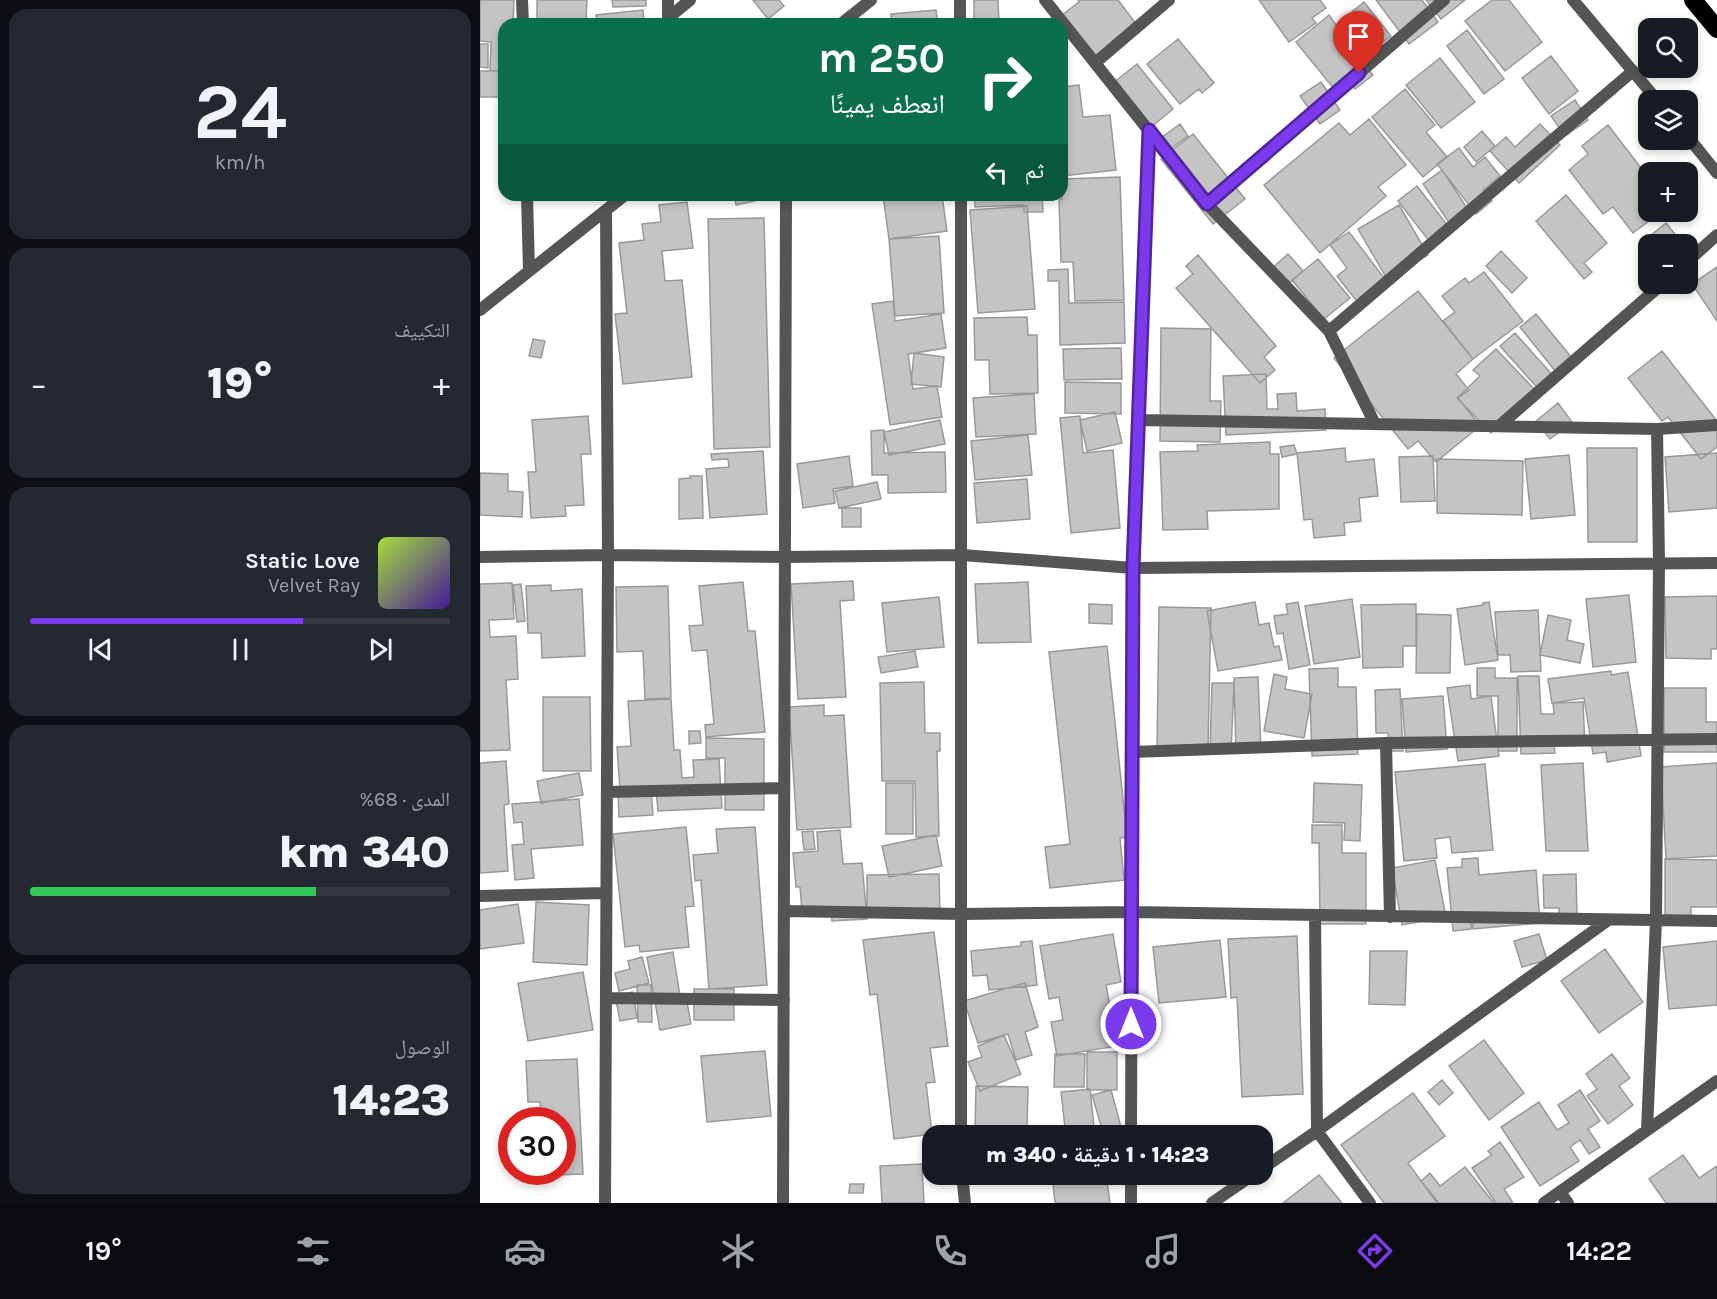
<!DOCTYPE html>
<html lang="ar">
<head>
<meta charset="utf-8">
<style>
	:root { --surface:#171b24; --page:#242831; --text:#f1f3f6; --muted:#9ea1a6; --line:#363941; --accent:#7c3aed }
	body { margin:0; font-family:Karla,"Noto Naskh Arabic",sans-serif; background:var(--page); color:var(--text); direction:rtl; height:100vh; display:flex; flex-direction:column; font-size:22px; white-space:nowrap }
	* { box-sizing:border-box; margin:0 }
	p { font-size:20px; color:var(--muted) }
	.icon { flex:none; width:33px; height:33px; fill:none; stroke:currentColor; stroke-width:2; stroke-linecap:round; stroke-linejoin:round }
	.map { position:relative; flex:1; overflow:hidden; direction:ltr }
	.details { display:flex; flex-direction:column; gap:9px; padding:9px; background:#0d0f14; width:480px }
	.details>* { flex:none }
	.guide { position:absolute; left:18px; top:18px; width:570px; height:183px; border-radius:18px; box-shadow:0 3px 9px #0003; direction:rtl; background:#0b6e4f; color:#fff; overflow:hidden }
	.buttons { position:absolute; left:1158px; top:18px; display:grid; gap:12px }
	.buttons a { display:grid; place-items:center; width:60px; height:60px; border-radius:12px; background:var(--surface); box-shadow:0 3px 9px #0003; font-size:30px }
	.speed { position:absolute; left:18px; top:1107px; display:flex; gap:12px; font-size:30px; font-weight:700; text-align:center }
	.speed>* { display:grid; place-content:center; width:78px; height:78px; border-radius:50%; background:var(--surface); box-shadow:0 3px 9px #0003; line-height:1 }
	.speed .limit { border:9px solid #d22; background:#fff; color:#111 }
	.pin { position:absolute; display:grid; place-items:center; width:51px; height:51px; color:#fff; margin:-62px -26px; border-radius:50% 50% 50% 0; rotate:-45deg; box-shadow:0 0 6px #0007 }
	.pin .icon { rotate:45deg }
	.me { position:absolute; width:66px; margin:-33px; rotate:0deg; stroke-linejoin:round; filter:drop-shadow(0 0 4px #0008) }
	.turn { display:flex; align-items:center; gap:21px; height:126px; padding:0 24px; font-size:27px }
	.turn .icon { width:78px; height:78px; stroke-width:2.5 }
	.turn b { display:block; font-size:42px; line-height:51px }
	.then { display:flex; align-items:center; height:57px; padding:0 24px; background:#0003; gap:12px; font-size:22px }
	.big { font-size:45px; font-weight:800; line-height:1.1 }
	.details .card { flex:1; display:flex; flex-direction:column; justify-content:center; gap:9px; min-width:0; padding:0 21px; border-radius:18px; background:var(--page) }
	.details .dial { align-items:center; gap:0 }
	.dial b { font-size:78px; line-height:1 }
	.song { display:flex; align-items:center; gap:18px }
	.cover { width:72px; height:72px; border-radius:9px; background:linear-gradient(135deg,hsl(80 70% 55%),hsl(260 70% 35%)) }
	.played { height:6px; border-radius:3px; background:linear-gradient(90deg,var(--accent) 65%,var(--line) 65%) }
	.keys { display:flex; justify-content:space-around; direction:ltr }
	.heat { display:flex; justify-content:space-between; align-items:center; font-size:33px; direction:ltr }
	.charge { height:9px; border-radius:4px; background:linear-gradient(90deg,#34c759 68%,var(--line) 0) }
	.trip { position:absolute; left:442px; top:1125px; width:351px; height:60px; border-radius:18px; background:var(--surface); box-shadow:0 3px 9px #0003; font-weight:800; line-height:60px; text-align:center; direction:rtl }
	.tabs { display:flex; height:96px; justify-content:space-around; align-items:center; background:#090b0e; color:var(--muted) }
	.tabs .icon { width:42px; height:42px }
	.tabs .current { color:var(--accent) }
	.tabs b { font-size:27px; color:var(--text) }
	main { display:flex; flex:1; min-height:0 }
	.map>svg:first-child { display:block }
	.building { fill:#c4c4c4; stroke:#999; stroke-width:1.5 }
	.lines { fill:none; stroke-linecap:round; stroke-linejoin:round }
	.lane { stroke:#555; stroke-width:12 }
	.street { stroke:#555; stroke-width:12 }
	.highway { stroke:#000; stroke-width:18 }
	.route-casing { stroke:#51269a; stroke-width:15 }
	.route { stroke:#7c3aed; stroke-width:10 }
</style>
</head>
<body>
<main>
<div class="map">
<svg width="1237" height="1203" viewBox="0 0 1237 1203">
	<rect width="100%" height="100%" fill="#fff"/>
	<path class="building" d="M0,0H34L33,24H24V71H10L11,42L0,41Z
		M57,0H107L106,20H97V24H57Z
		M132,0H166V6L133,7Z
		M273,0H299L304,6L288,19Z
		M494,0H518L519,24H494Z
		M598,0H638L660,29L611,66L576,20L599,2Z
		M779,0H840L846,8L832,18L836,23L809,42Z
		M896,0H942L958,22L929,44Z
		M946,0H985L961,19Z
		M1012,0H1029L1062,42L1025,71L985,21Z
		M884,2L911,36L880,60L893,75L875,89L868,80L855,90L816,42L849,15L856,25Z
		M163,10L164,24H117L116,15Z
		M456,10L458,24H412L411,14Z
		M987,30L1024,79L1004,94L967,46Z
		M698,39L734,83L722,93L719,89L700,104L667,64Z
		M0,44H8V68L0,67Z
		M1071,56L1098,91L1069,114L1042,78Z
		M960,58L995,102L961,128L926,85Z
		M657,64L693,109L670,128L633,83Z
		M0,71H24V97H0Z
		M841,82L860,110L840,124L820,96Z
		M599,85L603,117L630,115L636,170L582,176V87Z
		M925,89L955,125L946,132L967,157L943,177L892,117Z
		M1095,100L1108,120L1085,136L1071,116Z
		M889,119L926,165L898,187L906,196L840,253L784,185L859,123L870,135Z
		M700,124L708,136L685,153L677,141Z
		M1060,124L1080,145L1039,183L1010,151L1026,137L1035,147Z
		M1128,125L1168,177V212H1181L1153,233L1133,207L1123,214L1089,170L1108,154L1102,146Z
		M1002,131L1015,146L996,162L984,147Z
		M713,134L765,199L733,224L681,159Z
		M979,148L993,167L1005,157L1020,176L1003,190L1012,201L996,214L957,164Z
		M962,170L991,214L972,227L943,184Z
		M640,177L644,300L595,301L593,262H581L579,199H582V179Z
		M937,186L972,231L953,246L918,201Z
		M254,195H292V197L256,205Z
		M403,195H462L467,231L409,239Z
		M495,195H562L563,212H544V205L495,207Z
		M1086,195L1127,243L1104,263L1112,272L1104,279L1056,221Z
		M207,202L213,248L182,251L185,281L202,280L212,377L143,384L135,314L147,313L139,243L164,240L162,224L181,222L179,205Z
		M919,205L948,255L907,279L878,229Z
		M547,206L555,309L498,313L490,210Z
		M284,218L290,447L234,449L228,219Z
		M1186,223L1203,244H1168V252L1161,243Z
		M869,232L908,283L879,304L857,276L867,268L850,245Z
		M459,236L464,313L415,316L409,239Z
		M1021,251L1047,278L1032,293L1006,266Z
		M808,254L823,271L806,286L791,269Z
		M718,255L796,346L784,357L795,370L780,383L696,288L713,274L706,266Z
		M838,259L870,298L844,319L812,280Z
		M1237,267V321L1212,284Z
		M588,269L589,303L644,302L645,343L580,345L579,281H568V270Z
		M1004,272L1043,321L993,359L963,321L975,312L962,296L985,278L989,283Z
		M938,291L993,359L976,374L989,390L978,398L1000,426L956,462L938,441L928,449L854,358Z
		M413,301L415,321L461,314L466,348L428,354L433,389L457,386L462,417L410,425L392,304Z
		M1056,314L1092,358L1075,371L1040,327Z
		M547,317L548,335H557L558,393L510,394L509,360H495L494,318Z
		M681,328L731,329L730,401H741L740,442L680,441Z
		M1035,333L1076,379L1061,392L1020,346Z
		M53,339L65,341L61,358L49,356Z
		M641,348L642,379L584,380L583,349Z
		M1016,349L1055,390L1011,433L977,398L1000,376L993,370Z
		M1182,351L1237,421V447L1221,459L1188,417L1182,421L1148,378Z
		M434,353L464,357L461,387L431,384Z
		M786,374L787,409H798L797,394L816,393L817,411L845,409L846,430L746,435L743,376Z
		M585,382L641,383V414L585,413Z
		M554,394L556,434L496,437L493,398Z
		M1078,403L1092,422L1070,439L1056,421Z
		M635,412L642,443L607,451L600,420Z
		M108,416L111,454H101L104,505L85,506L86,516L51,518L48,472H56L52,420Z
		M600,416L603,453L633,450L640,528L591,533L580,418Z
		M460,420L465,444L409,455L404,432Z
		M404,430V453L465,452L466,492L408,493V475H392L391,431Z
		M548,435L552,475L495,480L491,441Z
		M790,442V454H799V509L727,511L728,529L683,530L680,452L718,451L717,445Z
		M814,445L817,454L802,457L800,447Z
		M865,448L866,462L894,459L898,496L879,498L881,521L864,523L865,535L834,538L832,519L824,520L817,453Z
		M1107,448H1157V542H1108Z
		M283,451L287,514L230,518L226,469L249,467L248,459L232,460L231,454Z
		M1237,453V508L1189,512L1185,457Z
		M1089,455L1095,515L1051,519L1045,459Z
		M369,456L373,486L353,489L355,503L323,508L317,464Z
		M953,456L955,501L921,502L919,457Z
		M957,459L1043,461L1042,515L957,513Z
		M0,473L28,474V491L43,492L42,517L0,515Z
		M210,476H222L223,518L199,519V479L210,478Z
		M547,479L550,519L497,523L494,483Z
		M397,482L401,499L359,508L355,491Z
		M362,508H381V527H362Z
		M373,581L374,600L360,601L366,697L318,699L311,584Z
		M263,582L268,631H275L285,732L226,737L225,725L234,724L227,650L212,651L209,626L223,625L219,586Z
		M548,582L551,642L498,643L495,584Z
		M32,583L34,619L9,620L10,637L36,636L38,679L26,680L30,750L0,751V584Z
		M41,584L45,621L37,622L33,585Z
		M71,585V591L102,589L105,656L62,658L61,633H48L46,586Z
		M188,586L191,698L165,699L163,651L137,652L136,587Z
		M1149,595L1156,662L1113,667L1106,599Z
		M1237,596V649H1231V659L1186,658L1185,597Z
		M459,597L464,647L407,652L402,603Z
		M872,599L880,657L834,664L825,606Z
		M775,602L779,625L789,623L794,647L799,646L802,660L738,671L727,611Z
		M818,602L830,665L809,669L803,633L797,634L794,616L808,614L806,604Z
		M1009,602L1018,660L985,665L977,609L1003,605V603Z
		M609,604L632,605V624L609,623Z
		M936,604V646H923V667L883,668L881,605Z
		M679,607L731,608L728,750L677,748Z
		M1058,610L1061,671L1031,672L1030,655H1018L1015,612Z
		M937,614L971,615L970,673H936Z
		M1068,615L1091,620L1087,640L1104,644L1100,663L1060,655Z
		M627,646L647,837L640,838L644,880L570,888L565,847L590,844L569,652Z
		M435,651L438,667L401,673L398,657Z
		M858,668V687H876L878,754L832,756L829,669Z
		M997,668H1015V678H1037V751H1018V696H997Z
		M1131,671V675L1148,672L1161,756L1127,762L1126,752L1113,754L1104,698L1072,703L1068,679Z
		M794,674L807,677L805,689L832,694L824,738L784,731Z
		M1038,676H1059L1061,714H1074L1073,703L1103,702L1105,745L1074,746L1075,753L1041,754Z
		M778,677L781,751L756,752L754,678Z
		M444,682L445,733H460V751H457L459,836L436,837L435,781H402L400,683Z
		M732,683H754L751,753L730,752Z
		M990,685L991,699L1011,696L1019,756L978,761L967,688Z
		M1184,688H1226V722H1237V752H1184Z
		M920,689L923,751H909L908,733H896L895,690Z
		M963,696L967,749L926,752L922,699Z
		M63,697H110L111,771H63Z
		M191,699L194,750H200L202,778L214,777L213,760L239,759L242,808L178,811L176,789L140,790L137,747L151,746L148,701Z
		M344,705V716L364,715L371,827L317,830L309,707Z
		M209,731H220L221,743L209,744Z
		M226,738L284,739V810H245V758H226Z
		M26,761L29,804L24,805L28,871L0,873V763Z
		M1103,763L1108,851H1066L1061,765Z
		M1237,763V856L1186,859L1181,767Z
		M1005,764L1013,850L972,853L970,837L955,839L957,858L924,861L915,772Z
		M99,773L103,795L61,803L57,781Z
		M406,783H433V834H406Z
		M834,783L882,785L880,841L864,840L865,823L833,822Z
		M171,790L173,815L139,817L138,792Z
		M99,799L103,845L51,849L54,878L35,880L32,845L44,844L42,822L34,823L32,804Z
		M832,825H862V853H886V924H840L839,843H832Z
		M206,827L214,906L205,907L209,947L160,952L159,945L145,947L133,834Z
		M275,827L287,985L229,989L221,880L215,881L213,855L238,853L236,829Z
		M360,830L363,864L382,863L387,919L352,921L351,909L322,911L320,887H316L313,853L338,851L337,832Z
		M333,831L335,849L324,850L322,832Z
		M456,835L462,866L409,877L402,846Z
		M998,858L999,875L1056,870L1060,923L993,929L992,916L991,929L973,931L967,868L982,867V859Z
		M1185,859L1237,860V907H1211V924H1185Z
		M955,860L966,917L922,925L912,868Z
		M459,874L460,916L387,917V875Z
		M1096,874L1097,915H1079V908H1064L1063,875Z
		M56,902L109,905L107,965L53,962Z
		M38,904L44,943L0,949V910Z
		M454,932L468,1046L450,1048L455,1082L446,1083L452,1134L414,1139L397,994L390,995L383,940Z
		M633,934L641,982L626,985L637,1046L577,1056L571,1022L583,1020L579,997L569,999L560,946Z
		M1059,934L1067,960L1042,967L1034,941Z
		M817,936L823,1094L762,1097L757,997L751,998L748,939Z
		M740,940L746,997L679,1003L673,947Z
		M552,941L557,985L509,990L507,975L493,976L491,951L541,946V942Z
		M1237,941V1005L1189,1009L1183,947Z
		M1125,949L1163,1002L1119,1033L1081,981Z
		M890,951H927L925,1005L889,1004Z
		M193,952L201,1002H207L211,1024L180,1030L167,957Z
		M162,957L169,983L139,991L135,973L150,969L148,961Z
		M103,972L113,1030L48,1041L38,983Z
		M545,983L558,1027L545,1032L552,1055L536,1060L528,1034L498,1043L484,1001Z
		M157,985H171L172,1022H158Z
		M214,989H254V1020H214Z
		M153,992L157,1018L140,1021L135,995Z
		M524,1035L541,1074L500,1091L488,1062L502,1057L498,1046Z
		M1004,1040L1044,1093L1009,1120L969,1066Z
		M285,1051L291,1116L227,1122L221,1056Z
		M607,1052H637V1090H607Z
		M575,1054H605L604,1087H574Z
		M1132,1054L1150,1078L1139,1086L1153,1105L1128,1124L1107,1096L1117,1089L1106,1074Z
		M97,1059L103,1174L49,1176V1172H82V1120H61L60,1102H48L46,1061Z
		M962,1080L973,1093L959,1105L948,1092Z
		M496,1086L548,1087L547,1128L495,1127Z
		M610,1089L615,1136H586L581,1092Z
		M631,1090L641,1127L623,1132L612,1095Z
		M1100,1090L1120,1121L1108,1129L1120,1147L1109,1154L1100,1140L1090,1147L1099,1161L1060,1186L1021,1127L1059,1102L1077,1130L1089,1123L1078,1105Z
		M933,1093L965,1136L928,1163L957,1203H904L861,1145Z
		M1020,1142L1044,1177L1024,1189L1033,1203H1016L992,1168L1012,1155L1008,1151Z
		M1203,1155L1219,1178L1237,1166V1203H1186L1169,1179Z
		M442,1164L444,1203H402L400,1166Z
		M985,1167L1014,1203H959L941,1181L950,1173L960,1186Z
		M572,1174H626L630,1203H575Z
		M839,1175L862,1203H803Z
		M370,1184H384L383,1193H369Z"/>
	<g class="lines">
		<path class="lane" d="M1080,1192L1088,1203"/>
		<path class="street" d="M42,0L43,24
			M188,0V23
			M480,0V24
			M565,0L727,204L849,331L895,424
			M1093,0L1177,100
			M188,18L210,0
			M361,24L391,0
			M615,63L689,0
			M1208,137L1237,173
			M47,195L49,271
			M481,195V1136
			M727,204L964,0
			M1208,261L1237,235
			M0,310L145,195
			M849,331L1153,71
			M658,420L1177,429L1237,425
			M1019,426L1182,284
			M0,557L128,555L305,557L482,555L653,568L1237,563
			M906,743L910,917
			M652,752L906,743L1237,739
			M127,792L304,788
			M0,896L126,893
			M304,911L482,914L651,912L1237,921
			M835,915L837,1131L890,1203
			M126,998L304,1000
			M1167,1130L1176,921L1179,563L1177,429
			M651,1136L653,568L669,130
			M783,1168L837,1131L1127,921
			M482,1174L485,1203
			M125,1203L128,555L126,210
			M303,1203L306,195
			M651,1203V1174
			M732,1203L774,1174
			M1064,1203L1237,1081"/>
		<path class="highway" d="M1213,0L1237,29"/>
	</g>
	<g class="lines">
		<g class="route-casing">
			<path id="route" d="M651,1024L653,568L669,130L727,204L879,73"/>
		</g>
		<use href="#route" class="route"/>
	</g>
</svg>
<div class="buttons">
<a><svg class="icon" aria-label="search" viewBox="0 0 24 24"><circle cx="10" cy="10" r="6"/><path d="M15 15l6 6"/></svg></a>
<a><svg class="icon" aria-label="layers" viewBox="0 0 24 24"><path d="M12 4l9 5-9 5-9-5zM3 14l9 5 9-5"/></svg></a>
<a>+</a>
<a>−</a>
</div>
<div class="speed"><div class="limit">30</div></div>
<div class="pin" style="left:879px;top:73px;background:#d93025"><svg class="icon" aria-label="arrive" viewBox="0 0 24 24"><path d="M6 21V4h12l-3 4 3 4H6"/></svg></div>
<svg class="me" style="left:651px;top:1024px" viewBox="-20 -20 40 40"><circle r="17" fill="#7c3aed" stroke="#fff" stroke-width="3"/><path d="M0-11L8 9 0 5-8 9z" fill="#fff"/></svg>
<div class="trip">14:23 · 1 دقيقة · 340 m</div>
<div class="guide">
<div class="turn"><svg class="icon" aria-label="right" viewBox="0 0 24 24"><path d="M7 20v-9h11M14 6l5 5-5 5"/></svg><div><b>250 m</b>انعطف يمينًا</div></div>
<div class="then">ثم<svg class="icon" aria-label="left" viewBox="0 0 24 24"><path d="M17 20v-9H6M10 6l-5 5 5 5"/></svg></div>
</div>
</div>
<section class="details">
<div class="card dial"><b>24</b><p>km/h</p></div>
<div class="card"><p>التكييف</p>
<div class="heat"><a>−</a><b class="big">19°</b><a>+</a></div>
</div>
<div class="card">
<div class="song"><i class="cover"></i><div><b>Static Love</b><p>Velvet Ray</p></div></div>
<div class="played"></div>
<div class="keys"><svg class="icon" aria-label="previous" viewBox="0 0 24 24"><path d="M18 5L8 12l10 7zM5 5v14"/></svg><svg class="icon" aria-label="pause" viewBox="0 0 24 24"><path d="M8 5v14M16 5v14"/></svg><svg class="icon" aria-label="next" viewBox="0 0 24 24"><path d="M6 5l10 7-10 7zM19 5v14"/></svg></div>
</div>
<div class="card"><p>المدى · 68%</p><b class="big">340 km</b><div class="charge"></div></div>
<div class="card"><p>الوصول</p><b class="big">14:23</b></div>
</section>
</main>
<nav class="tabs">
<b>14:22</b>
<svg class="icon current" aria-label="directions" viewBox="0 0 24 24"><path d="M12 3l9 9-9 9-9-9zM9 14v-3h6M13 9l2 2-2 2"/></svg>
<svg class="icon" aria-label="music" viewBox="0 0 24 24"><path d="M9 18V5l10-2v13"/><circle cx="6" cy="18" r="3"/><circle cx="16" cy="16" r="3"/></svg>
<svg class="icon" aria-label="phone" viewBox="0 0 24 24"><path d="M5 4h4l2 5-3 2q2 4 5 5l2-3 5 2v4C11 20 4 13 5 4z"/></svg>
<svg class="icon" aria-label="climate" viewBox="0 0 24 24"><path d="M12 3v18M4 7l16 10M4 17L20 7"/></svg>
<svg class="icon" aria-label="car" viewBox="0 0 24 24"><path d="M5 17H2v-5l4-1 3-4h7l3 4 3 1v5h-3M9 17h6M6 11h13"/><circle cx="7" cy="17" r="2"/><circle cx="17" cy="17" r="2"/></svg>
<svg class="icon" aria-label="filters" viewBox="0 0 24 24"><path d="M4 7h16M4 17h16"/><circle cx="9" cy="7" r="2"/><circle cx="15" cy="17" r="2"/></svg>
<b>19°</b>
</nav>
</body>
</html>
